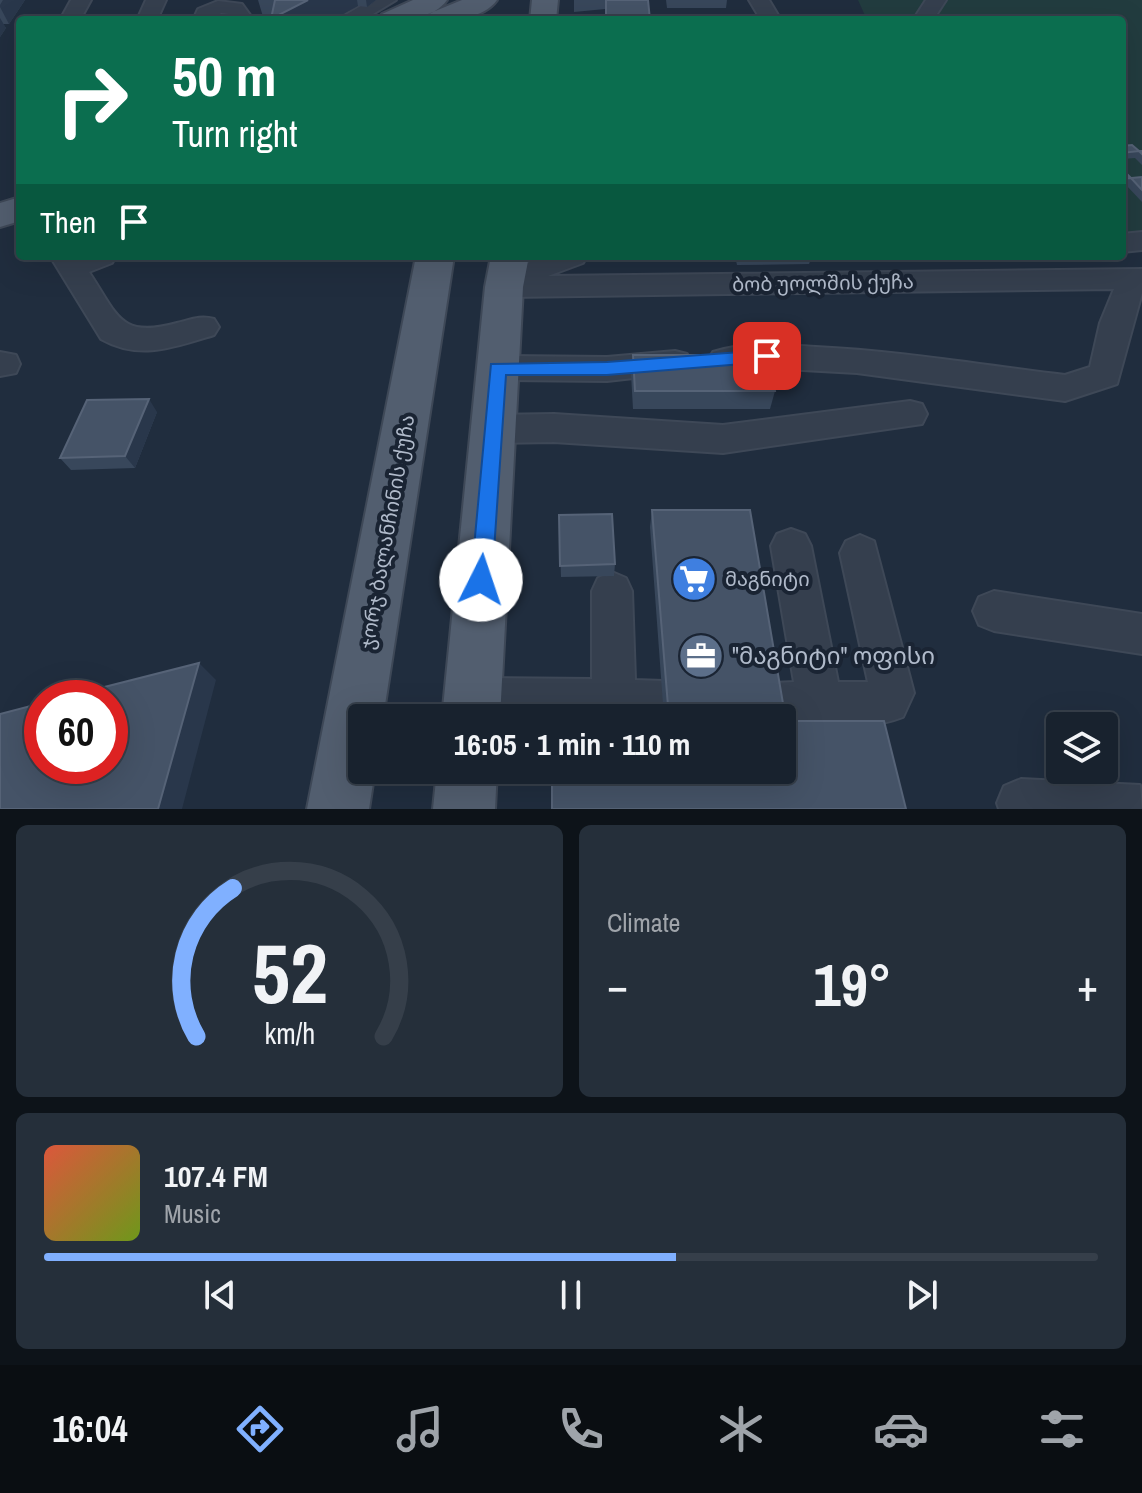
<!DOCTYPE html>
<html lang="en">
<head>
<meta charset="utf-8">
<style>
	:root { --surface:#18222e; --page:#252f3a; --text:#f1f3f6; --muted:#9fa4aa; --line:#363f4a; --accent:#80b0ff }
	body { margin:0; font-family:"Archivo Narrow","Noto Sans Georgian",sans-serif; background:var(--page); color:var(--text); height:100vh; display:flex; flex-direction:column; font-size:30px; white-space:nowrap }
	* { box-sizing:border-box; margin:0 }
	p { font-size:26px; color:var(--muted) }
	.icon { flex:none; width:44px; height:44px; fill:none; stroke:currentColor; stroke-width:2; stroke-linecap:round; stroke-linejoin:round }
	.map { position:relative; height:809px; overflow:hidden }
	.side { display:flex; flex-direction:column; gap:16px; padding:16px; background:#0d1319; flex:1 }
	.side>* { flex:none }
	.banner { position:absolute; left:16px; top:16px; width:1110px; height:244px; border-radius:8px; box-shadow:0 8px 32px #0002,0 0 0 2px var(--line); background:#0b6e4f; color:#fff; overflow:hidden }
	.tools { position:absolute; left:1046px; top:712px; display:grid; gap:16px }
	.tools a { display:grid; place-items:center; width:72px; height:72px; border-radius:8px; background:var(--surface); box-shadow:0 8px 32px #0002,0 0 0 2px var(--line); font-size:40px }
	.speed { position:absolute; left:24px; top:680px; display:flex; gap:16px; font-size:40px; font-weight:700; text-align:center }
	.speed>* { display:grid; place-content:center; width:104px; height:104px; border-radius:50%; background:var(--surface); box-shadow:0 8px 32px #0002,0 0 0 2px var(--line); line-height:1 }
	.speed .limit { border:12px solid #d22; background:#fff; color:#111 }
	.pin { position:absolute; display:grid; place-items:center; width:68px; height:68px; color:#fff; margin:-34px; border-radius:16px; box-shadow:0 4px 12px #0006 }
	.me { position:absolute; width:88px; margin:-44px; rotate:4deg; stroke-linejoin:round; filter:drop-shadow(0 0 6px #0008) }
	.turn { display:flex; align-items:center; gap:28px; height:168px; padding:0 24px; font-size:36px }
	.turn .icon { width:104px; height:104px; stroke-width:2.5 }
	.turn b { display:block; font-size:56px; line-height:68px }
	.then { display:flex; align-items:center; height:76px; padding:0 24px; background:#0003; gap:16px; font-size:30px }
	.big { font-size:60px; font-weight:700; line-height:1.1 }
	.side .widget { flex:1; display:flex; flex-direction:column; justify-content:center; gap:12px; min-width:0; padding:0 28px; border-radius:12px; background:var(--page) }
	.side .dial { align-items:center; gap:0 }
	.dial svg { height:208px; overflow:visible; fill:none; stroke:var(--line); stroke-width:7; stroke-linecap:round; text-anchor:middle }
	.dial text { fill:var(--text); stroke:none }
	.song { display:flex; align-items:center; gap:24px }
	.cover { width:96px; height:96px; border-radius:12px; background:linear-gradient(135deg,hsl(10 70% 55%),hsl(80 70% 35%)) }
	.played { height:8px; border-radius:4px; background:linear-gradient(90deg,var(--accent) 60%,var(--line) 60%) }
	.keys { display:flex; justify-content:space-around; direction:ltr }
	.heat { display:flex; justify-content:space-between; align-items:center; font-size:44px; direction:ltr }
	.side .tiles { flex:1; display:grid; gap:16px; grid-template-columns:1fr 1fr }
	.widget:last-child { grid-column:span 2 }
	.trip { position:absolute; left:348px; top:704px; width:448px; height:80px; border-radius:8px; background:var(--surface); box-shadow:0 8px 32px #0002,0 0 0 2px var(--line); font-weight:700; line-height:80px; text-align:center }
	.tab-bar { display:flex; height:128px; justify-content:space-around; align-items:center; background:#0a0e12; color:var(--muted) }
	.tab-bar .icon { width:56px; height:56px }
	.tab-bar .selected { color:var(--accent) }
	.tab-bar b { font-size:36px; color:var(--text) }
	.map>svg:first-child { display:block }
	.green { fill:#223c3f }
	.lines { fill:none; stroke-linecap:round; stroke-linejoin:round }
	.minor-casing { stroke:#3e4857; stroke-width:4 }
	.major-casing { stroke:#3e4857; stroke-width:4 }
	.minor { fill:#353f4e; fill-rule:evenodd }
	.major { fill:#525e6f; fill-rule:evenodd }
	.wall { fill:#38475b }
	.shaded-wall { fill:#29374b }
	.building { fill:#455367; stroke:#566377; stroke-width:2 }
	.route { fill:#1a73e8; stroke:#114b97; stroke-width:2 }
	.labels { text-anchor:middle; stroke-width:8; stroke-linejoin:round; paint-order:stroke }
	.street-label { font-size:20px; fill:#b0baca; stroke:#1a2433 }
	.poi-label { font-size:20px; fill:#b0baca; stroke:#1a2433; text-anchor:start }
	.near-poi-label { font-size:24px; fill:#b0baca; stroke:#1a2433; text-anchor:start }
</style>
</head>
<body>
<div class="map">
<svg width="1142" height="809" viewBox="0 0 1142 809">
	<rect width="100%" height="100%" fill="#202d3e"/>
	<path class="green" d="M858,0H1142V242H1122V20H867Z"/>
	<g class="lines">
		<g class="minor-casing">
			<path id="minor" d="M71,0H91L80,20H60Z
				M146,0H166L157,20H137Z
				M371,0H396L363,20H337Z
				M749,0H769L781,20H761Z
				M926,0H946L933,20H913Z
				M218,1L242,4L250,15L248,20H228L229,14L221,13L213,20H193L198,9Z
				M1142,232V250L1122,252V234Z
				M50,256H116L112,263L89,272C118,315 119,339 177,323C190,320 200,315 214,319L219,327L214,335C174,347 140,361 101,339Z
				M542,256H587L583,263L548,276L1142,269V293L1117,384L1065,401L857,373L767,368L724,372L713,368L708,360L713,352C746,341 782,345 816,347C899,351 982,365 1065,375L1090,367L1100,323L1114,289L504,297L493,294L489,287L493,280Z
				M675,351L687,354L691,363L687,372L607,381L498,380L486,377L482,368L486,359L498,356L607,357Z
				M0,352L16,355L20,364L16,373L0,376Z
				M910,401L922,404L927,414L922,424L723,453L554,442L493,443L481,439L476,429L481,419L493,415L554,414L723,425Z
				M791,529L805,534L811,546L838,682H868L840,553L846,541L860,535L874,541L914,693L903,717C865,732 822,727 782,727V718H756L751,705L757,689L773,683L794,682L771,546L777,534Z
				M612,572L626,578L632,591L635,680L663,681L679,687L685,703L679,718L456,716L450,700L456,684L472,678L592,679V591L598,578Z
				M994,591L1142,614V654L994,631L979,625L973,611L979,597Z
				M1021,779L1140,785L1142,809H999L997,803L1004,786Z"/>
		</g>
		<g class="major-casing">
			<path id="major" d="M413,0H447C432,21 401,20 378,20L382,14Z
				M462,0H497C482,21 447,20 424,20L428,14Z
				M532,0H558L556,20H530Z
				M20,197V221L0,227V203Z
				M416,256H454L383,718H362V770H375L369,809H307Z
				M491,256H529L523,287L500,718H442L485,287Z
				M437,770H497L495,809H433Z"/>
		</g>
		<use href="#minor" class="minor"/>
		<use href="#major" class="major"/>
	</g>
	<path class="wall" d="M0,0H25L9,24H3L6,28L0,37Z
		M258,0H376L367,7L358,6L331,20H264Z
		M574,0H648L650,20H605V9L574,12Z
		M666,0H727L726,8H667Z
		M1122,146L1142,151V165L1135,158L1122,159Z
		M1122,169L1131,178L1126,185H1122Z
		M1142,177V202L1126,185L1131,178Z
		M735,256H812L809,264L737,265Z
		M633,355L775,391L770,409H633L631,374Z
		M157,412L135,468L71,470L60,458Z
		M652,510H750L786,721H884L906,809H552V770H782V718H664L650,527Z
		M559,515L615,564L614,576L561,577Z"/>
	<path class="shaded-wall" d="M3,0H25L9,24L0,7V5Z
		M308,0H357L358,6L331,20H271V19Z
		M366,0H376L367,7Z
		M0,18L6,28L0,37Z
		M149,399L157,412L135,468L125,456Z
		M199,663L216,680L182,809H158Z"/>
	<path class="building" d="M275,0H308L271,19Z
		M606,0H648L650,20H606Z
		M1132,145L1139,151H1142V154L1139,151L1122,153V146Z
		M1122,169L1131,178L1122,179Z
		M1142,177V190L1131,178Z
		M633,355H768L775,391H635Z
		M149,399L125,456L60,458L87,400Z
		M652,510H750L786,721H782V718H669Z
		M612,514L615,564L560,566L559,515Z
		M199,663L158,809H0V714L42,703V766H110V698H61Z
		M782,721H884L906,809H552V770H782Z"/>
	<path class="route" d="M767,350L775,356L767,362L607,375H506L492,580L489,587L481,589L474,587L471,580L491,364L607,362Z"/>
	<defs>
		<g id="supermarket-disc" transform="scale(2.3)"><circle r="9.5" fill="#3f7fe0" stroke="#1a2433"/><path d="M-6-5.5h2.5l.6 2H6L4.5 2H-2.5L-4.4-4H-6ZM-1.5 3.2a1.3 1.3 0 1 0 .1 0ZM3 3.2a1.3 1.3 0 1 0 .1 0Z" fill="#fff"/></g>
		<g id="office-disc" transform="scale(2.3)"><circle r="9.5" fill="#5c6f8a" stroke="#1a2433"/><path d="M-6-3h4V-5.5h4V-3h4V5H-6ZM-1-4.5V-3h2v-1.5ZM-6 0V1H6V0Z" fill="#fff"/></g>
	</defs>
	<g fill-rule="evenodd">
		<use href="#supermarket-disc" x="694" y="579"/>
		<use href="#office-disc" x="701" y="656"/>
	</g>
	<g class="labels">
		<g class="street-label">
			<text transform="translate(823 283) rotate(-1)" y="7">ბობ უოლშის ქუჩა</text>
			<text transform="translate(387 532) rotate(-80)" y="7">ჯორჯ ბალანჩინის ქუჩა</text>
		</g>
		<g class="poi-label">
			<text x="725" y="586">მაგნიტი</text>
		</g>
		<g class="near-poi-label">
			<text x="732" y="664">"მაგნიტი" ოფისი</text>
		</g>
	</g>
</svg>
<div class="tools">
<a><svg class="icon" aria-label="layers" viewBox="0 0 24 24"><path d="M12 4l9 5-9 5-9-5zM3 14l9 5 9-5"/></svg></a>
</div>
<div class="speed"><div class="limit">60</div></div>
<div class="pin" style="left:767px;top:356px;background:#d93025"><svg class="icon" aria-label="arrive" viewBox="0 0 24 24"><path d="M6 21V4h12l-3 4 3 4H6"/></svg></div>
<svg class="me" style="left:481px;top:580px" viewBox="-20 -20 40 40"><circle r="19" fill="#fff"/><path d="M0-13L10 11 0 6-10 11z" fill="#1a73e8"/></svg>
<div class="trip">16:05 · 1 min · 110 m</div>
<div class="banner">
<div class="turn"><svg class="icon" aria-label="right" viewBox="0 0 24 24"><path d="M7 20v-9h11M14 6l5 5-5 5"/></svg><div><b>50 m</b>Turn right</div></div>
<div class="then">Then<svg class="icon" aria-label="arrive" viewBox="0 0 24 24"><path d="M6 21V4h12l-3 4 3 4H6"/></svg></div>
</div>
</div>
<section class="side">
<div class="tiles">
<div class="widget dial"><svg viewBox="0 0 100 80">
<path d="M14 69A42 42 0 1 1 86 69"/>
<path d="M14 69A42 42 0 0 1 28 12" stroke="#80b0ff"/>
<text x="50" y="56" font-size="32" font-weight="700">52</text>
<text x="50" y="72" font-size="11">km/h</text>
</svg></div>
<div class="widget"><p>Climate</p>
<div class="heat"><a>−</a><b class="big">19°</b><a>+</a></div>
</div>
<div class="widget">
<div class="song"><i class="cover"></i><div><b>107.4 FM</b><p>Music</p></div></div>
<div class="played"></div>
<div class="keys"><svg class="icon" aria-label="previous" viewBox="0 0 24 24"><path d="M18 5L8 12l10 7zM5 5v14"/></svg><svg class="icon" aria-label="pause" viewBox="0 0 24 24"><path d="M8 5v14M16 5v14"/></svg><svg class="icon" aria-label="next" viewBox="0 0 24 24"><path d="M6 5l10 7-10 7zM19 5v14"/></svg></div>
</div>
</div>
</section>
<nav class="tab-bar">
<b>16:04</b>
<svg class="icon selected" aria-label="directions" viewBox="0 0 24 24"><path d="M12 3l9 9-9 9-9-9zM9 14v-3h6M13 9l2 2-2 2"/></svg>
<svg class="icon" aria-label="music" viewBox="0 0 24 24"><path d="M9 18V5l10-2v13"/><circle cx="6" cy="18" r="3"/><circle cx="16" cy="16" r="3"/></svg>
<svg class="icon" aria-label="phone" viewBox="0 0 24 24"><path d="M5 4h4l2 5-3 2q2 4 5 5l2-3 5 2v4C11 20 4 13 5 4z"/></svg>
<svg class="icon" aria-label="climate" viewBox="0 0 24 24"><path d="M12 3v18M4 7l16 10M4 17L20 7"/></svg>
<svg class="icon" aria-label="car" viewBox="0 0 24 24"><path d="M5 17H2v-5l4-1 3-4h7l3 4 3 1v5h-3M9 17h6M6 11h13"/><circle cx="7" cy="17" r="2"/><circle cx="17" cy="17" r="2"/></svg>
<svg class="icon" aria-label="filters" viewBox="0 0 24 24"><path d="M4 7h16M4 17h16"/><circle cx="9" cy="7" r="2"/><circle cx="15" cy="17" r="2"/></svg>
</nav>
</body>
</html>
